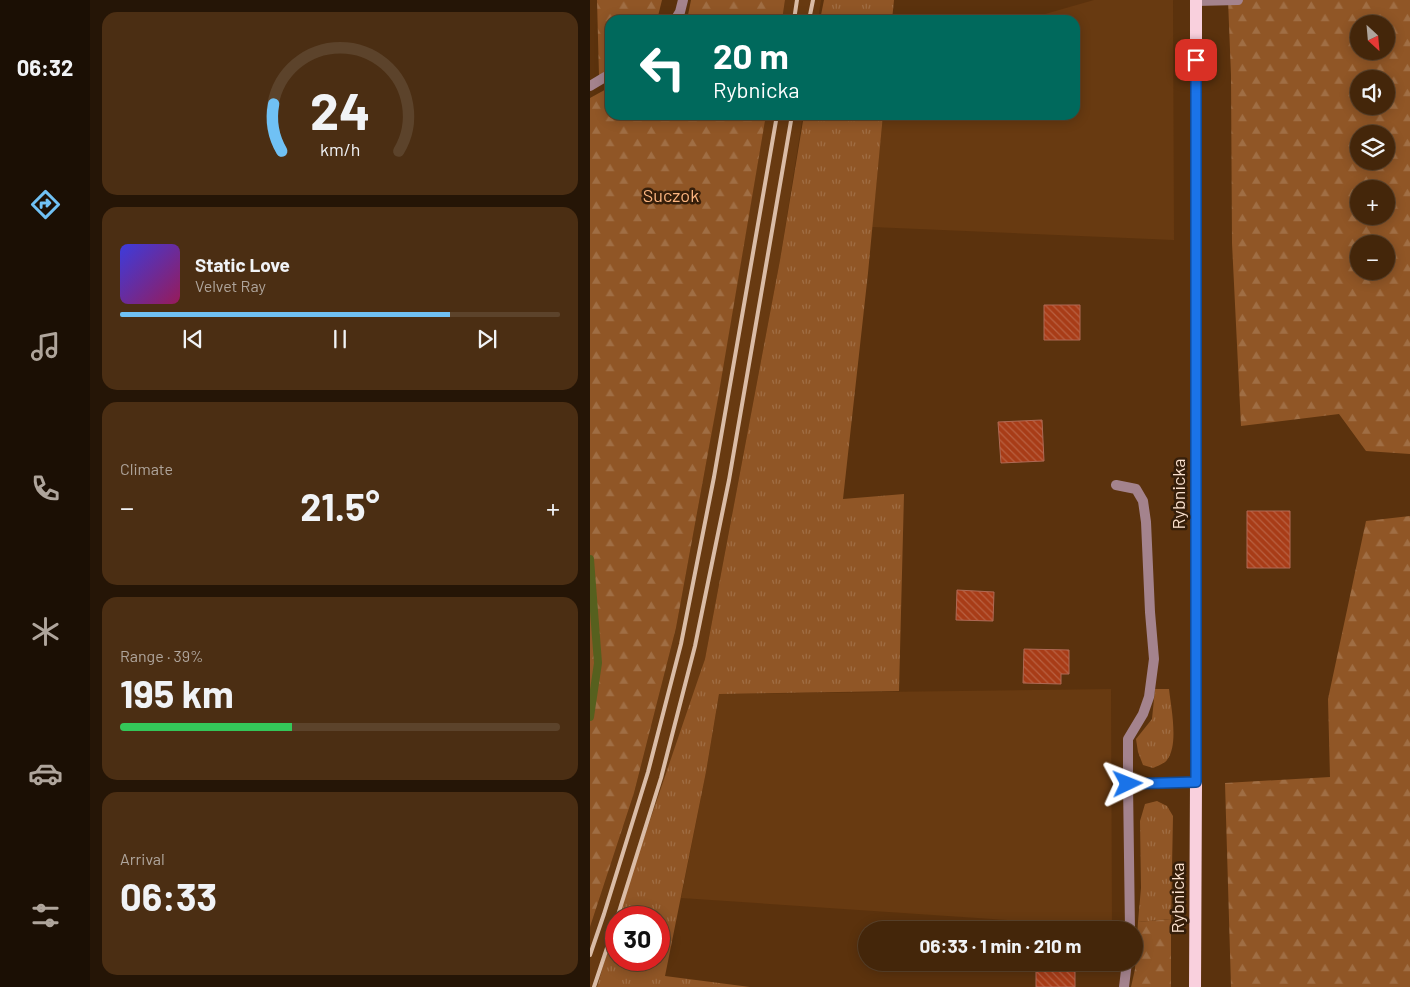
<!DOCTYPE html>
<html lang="en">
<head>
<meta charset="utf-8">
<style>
	:root { --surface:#44260a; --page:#4b2e13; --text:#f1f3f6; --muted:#afa59c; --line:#5c432b; --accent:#70c1f4 }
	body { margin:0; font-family:Barlow,sans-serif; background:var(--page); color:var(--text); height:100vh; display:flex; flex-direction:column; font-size:19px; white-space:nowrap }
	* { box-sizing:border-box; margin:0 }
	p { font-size:16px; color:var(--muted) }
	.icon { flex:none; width:28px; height:28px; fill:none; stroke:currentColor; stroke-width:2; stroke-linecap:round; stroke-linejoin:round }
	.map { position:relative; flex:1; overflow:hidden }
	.panel { display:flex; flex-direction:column; gap:12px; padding:12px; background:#251506; width:500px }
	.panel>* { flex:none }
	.guide { position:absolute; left:15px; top:15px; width:475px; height:105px; border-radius:15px; box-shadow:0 2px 12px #0003,0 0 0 1px var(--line); background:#00695c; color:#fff; overflow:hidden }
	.needle { width:32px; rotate:154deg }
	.buttons { position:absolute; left:760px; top:15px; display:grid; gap:10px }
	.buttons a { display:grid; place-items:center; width:45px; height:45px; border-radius:50%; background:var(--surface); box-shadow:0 2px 12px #0003,0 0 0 1px var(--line); font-size:25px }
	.speed { position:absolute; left:15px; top:906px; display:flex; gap:10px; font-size:25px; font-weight:700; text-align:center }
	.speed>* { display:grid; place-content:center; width:65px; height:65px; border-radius:50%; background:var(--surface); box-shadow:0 2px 12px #0003,0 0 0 1px var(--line); line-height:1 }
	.speed .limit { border:8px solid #d22; background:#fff; color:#111 }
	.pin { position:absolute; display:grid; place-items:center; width:42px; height:42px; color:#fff; margin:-21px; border-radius:10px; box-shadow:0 2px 8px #0006 }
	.me { position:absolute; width:55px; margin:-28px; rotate:88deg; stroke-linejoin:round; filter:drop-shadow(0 0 4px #0008) }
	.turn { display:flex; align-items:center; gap:18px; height:105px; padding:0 25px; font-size:22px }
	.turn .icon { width:65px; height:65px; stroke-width:2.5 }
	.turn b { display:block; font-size:35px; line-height:42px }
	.big { font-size:38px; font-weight:700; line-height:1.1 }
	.panel .widget { flex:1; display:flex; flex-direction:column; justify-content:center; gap:8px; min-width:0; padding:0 18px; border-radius:15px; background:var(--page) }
	.panel .dial { align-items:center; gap:0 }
	.dial svg { height:130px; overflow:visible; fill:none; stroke:var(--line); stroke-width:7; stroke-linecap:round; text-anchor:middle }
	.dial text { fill:var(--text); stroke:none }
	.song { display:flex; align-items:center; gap:15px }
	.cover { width:60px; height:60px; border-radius:8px; background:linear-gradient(135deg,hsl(240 70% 55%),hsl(330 70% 35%)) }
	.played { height:5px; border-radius:2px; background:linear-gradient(90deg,var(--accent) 75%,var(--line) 75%) }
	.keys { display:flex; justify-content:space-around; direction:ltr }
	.heat { display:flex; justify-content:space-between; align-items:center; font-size:28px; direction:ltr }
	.charge { height:8px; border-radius:4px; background:linear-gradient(90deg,#34c759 39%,var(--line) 0) }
	.trip { position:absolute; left:268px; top:921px; width:285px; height:50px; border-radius:25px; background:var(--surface); box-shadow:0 2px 12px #0003,0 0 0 1px var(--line); font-weight:700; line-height:50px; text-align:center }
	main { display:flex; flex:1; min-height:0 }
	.tabs { display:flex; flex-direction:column; width:90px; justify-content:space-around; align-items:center; background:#1b0f04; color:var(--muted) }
	.tabs .icon { width:35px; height:35px }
	.tabs .active { color:var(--accent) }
	.tabs b { font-size:22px; color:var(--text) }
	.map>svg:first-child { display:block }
	.built { fill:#683a11 }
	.grass { fill:url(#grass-tufts) }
	.forest { fill:url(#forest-firs); fill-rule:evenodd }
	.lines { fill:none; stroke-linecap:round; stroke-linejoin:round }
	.stream { stroke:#56601e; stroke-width:8 }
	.building { fill:url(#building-back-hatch); stroke:#af6954 }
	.service { stroke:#a4838d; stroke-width:10 }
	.minor { stroke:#a4838d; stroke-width:10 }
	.primary { stroke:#f9d0dd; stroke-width:12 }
	.rail { stroke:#dabca6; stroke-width:4 }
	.route-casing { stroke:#114b97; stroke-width:12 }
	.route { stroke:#1a73e8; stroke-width:9 }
	.labels { text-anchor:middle; stroke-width:5; stroke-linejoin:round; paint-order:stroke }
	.park-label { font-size:18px; fill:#fdb680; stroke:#351e0a }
	.street-label { font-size:18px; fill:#fbe1ce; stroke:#351e0a }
</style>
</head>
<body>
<main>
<nav class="tabs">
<b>06:32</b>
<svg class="icon active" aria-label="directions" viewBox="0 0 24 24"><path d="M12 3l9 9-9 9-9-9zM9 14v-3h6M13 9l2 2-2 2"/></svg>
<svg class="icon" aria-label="music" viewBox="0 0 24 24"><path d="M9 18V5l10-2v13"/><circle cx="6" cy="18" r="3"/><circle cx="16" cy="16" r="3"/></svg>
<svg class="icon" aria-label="phone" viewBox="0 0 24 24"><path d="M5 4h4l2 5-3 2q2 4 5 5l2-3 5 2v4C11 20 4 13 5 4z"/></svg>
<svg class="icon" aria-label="climate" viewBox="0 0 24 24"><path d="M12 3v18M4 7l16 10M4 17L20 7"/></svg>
<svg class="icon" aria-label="car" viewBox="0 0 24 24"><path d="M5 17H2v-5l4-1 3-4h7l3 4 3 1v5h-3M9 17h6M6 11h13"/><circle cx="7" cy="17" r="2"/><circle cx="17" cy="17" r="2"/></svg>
<svg class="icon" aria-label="filters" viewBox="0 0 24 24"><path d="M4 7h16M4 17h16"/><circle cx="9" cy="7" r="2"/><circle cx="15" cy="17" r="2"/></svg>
</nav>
<section class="panel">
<div class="widget dial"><svg viewBox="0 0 100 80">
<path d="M14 69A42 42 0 1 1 86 69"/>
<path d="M14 69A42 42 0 0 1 9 40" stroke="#70c1f4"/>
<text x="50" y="56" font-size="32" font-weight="700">24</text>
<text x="50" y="72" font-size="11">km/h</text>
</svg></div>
<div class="widget">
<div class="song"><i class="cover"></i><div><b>Static Love</b><p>Velvet Ray</p></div></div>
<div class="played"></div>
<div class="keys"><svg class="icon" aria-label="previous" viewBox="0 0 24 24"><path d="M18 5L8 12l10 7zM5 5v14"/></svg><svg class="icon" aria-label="pause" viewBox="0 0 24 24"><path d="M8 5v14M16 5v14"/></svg><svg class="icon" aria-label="next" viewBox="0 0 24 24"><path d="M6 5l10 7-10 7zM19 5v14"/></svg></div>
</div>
<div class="widget"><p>Climate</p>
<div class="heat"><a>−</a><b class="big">21.5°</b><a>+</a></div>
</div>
<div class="widget"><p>Range · 39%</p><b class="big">195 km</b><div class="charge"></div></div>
<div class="widget"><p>Arrival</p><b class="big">06:33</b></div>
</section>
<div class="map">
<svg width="820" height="987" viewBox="0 0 820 987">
	<defs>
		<pattern id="grass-tufts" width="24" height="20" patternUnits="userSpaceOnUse" patternTransform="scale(1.25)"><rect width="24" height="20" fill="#905626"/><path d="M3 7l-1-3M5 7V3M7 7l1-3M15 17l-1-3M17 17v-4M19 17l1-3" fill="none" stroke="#a06e44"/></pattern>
		<pattern id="forest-firs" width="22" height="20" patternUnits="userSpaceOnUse" patternTransform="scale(1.25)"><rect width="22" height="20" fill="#905626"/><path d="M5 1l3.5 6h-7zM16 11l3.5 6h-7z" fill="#a06e44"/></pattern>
		<pattern id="building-back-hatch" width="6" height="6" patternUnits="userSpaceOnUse" patternTransform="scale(1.25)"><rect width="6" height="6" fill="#a83c17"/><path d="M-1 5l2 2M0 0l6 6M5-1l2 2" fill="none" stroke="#b96142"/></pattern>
	</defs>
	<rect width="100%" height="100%" fill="#5b320d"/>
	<path class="built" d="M195,0H231L228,20H192Z
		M504,0H583L584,240L282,227L293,115H485V20H434Z
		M176,115H213L190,260L115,659L38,917L26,918V952L14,987H0V927L44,793L86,628L117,458Z
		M521,689L522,927L91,898L116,772L129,694Z"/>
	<path class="grass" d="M234,0H304L302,20H230Z
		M214,115H293L278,273L253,499L314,494L309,691L129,694L116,772L75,976L160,987H7L26,922V960H69V918L27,917L115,659L190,260Z
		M565,689H579C581,707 589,745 577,760C574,764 567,766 563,768L553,765L548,752L546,739L562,719Z
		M567,801L577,806L583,816L581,919L548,922L551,888L550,821L555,804Z"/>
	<path class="forest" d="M7,0H72L67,20H20V67L9,76Z
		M101,0H195L192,20H97Z
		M638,0H820V454L776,451L749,414L651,426L642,243L641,75ZM769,24H796V51H769ZM769,79H796V106H769ZM769,134H796V161H769ZM769,189H796V216H769ZM769,244H796V271H769Z
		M20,87V115H176L128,398L86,628L44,793L0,927V98Z
		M820,516V987H641L635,783L740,777L738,699L776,521Z
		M581,919V987H541L545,969L548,922Z"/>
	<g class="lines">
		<path class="stream" d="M0,559L8,663L0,717"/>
	</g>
	<path class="building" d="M454,305H490V340H454Z
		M452,420L454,461L411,463L408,422Z
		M657,511H700V568H657Z
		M367,590L404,592L403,621L366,620Z
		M434,649L479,650V674H471V684L433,683Z
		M446,962H485V987H446Z"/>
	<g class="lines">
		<path class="service" d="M85,20L90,12L93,0
			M0,86L20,74
			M526,485L546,489L553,501L556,522L560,612L564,659L559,697L553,714L538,739V784"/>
		<path class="minor" d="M606,1L648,0
			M540,930L538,784L606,782
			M534,987L537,962"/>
		<path class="primary" d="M605,987L606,782V0"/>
		<path class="rail" d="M204,20L207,0
			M219,20L223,0
			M27,918L71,778L105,646L139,480L202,115
			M0,955L14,914L58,772L91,644L124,477L187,115
			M4,987L26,921"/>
	</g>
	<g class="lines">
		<g class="route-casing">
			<path id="route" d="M538,784L606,782V60"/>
		</g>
		<use href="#route" class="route"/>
	</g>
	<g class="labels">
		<g class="park-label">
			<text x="81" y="202">Suczok</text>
		</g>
		<g class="street-label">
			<text transform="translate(589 494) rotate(-90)" y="6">Rybnicka</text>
			<text transform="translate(588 898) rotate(-90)" y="6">Rybnicka</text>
		</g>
	</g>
</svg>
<div class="buttons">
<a><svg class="needle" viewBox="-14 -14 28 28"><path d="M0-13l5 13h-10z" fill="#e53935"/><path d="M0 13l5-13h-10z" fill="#afa59c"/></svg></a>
<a><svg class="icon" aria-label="sound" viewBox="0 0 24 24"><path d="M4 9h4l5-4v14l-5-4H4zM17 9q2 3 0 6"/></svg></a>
<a><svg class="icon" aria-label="layers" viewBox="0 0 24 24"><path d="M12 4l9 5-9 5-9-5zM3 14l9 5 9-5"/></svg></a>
<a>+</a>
<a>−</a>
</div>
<div class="speed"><div class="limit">30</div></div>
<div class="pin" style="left:606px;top:60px;background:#d93025"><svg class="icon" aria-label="arrive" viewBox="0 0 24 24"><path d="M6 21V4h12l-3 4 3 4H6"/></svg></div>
<svg class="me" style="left:538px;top:784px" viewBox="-20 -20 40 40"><path d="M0-17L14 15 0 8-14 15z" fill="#1a73e8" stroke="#fff" stroke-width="4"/></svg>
<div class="trip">06:33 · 1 min · 210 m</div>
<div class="guide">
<div class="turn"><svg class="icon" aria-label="left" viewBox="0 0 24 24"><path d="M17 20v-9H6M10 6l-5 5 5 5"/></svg><div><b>20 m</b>Rybnicka</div></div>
</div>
</div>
</main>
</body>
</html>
